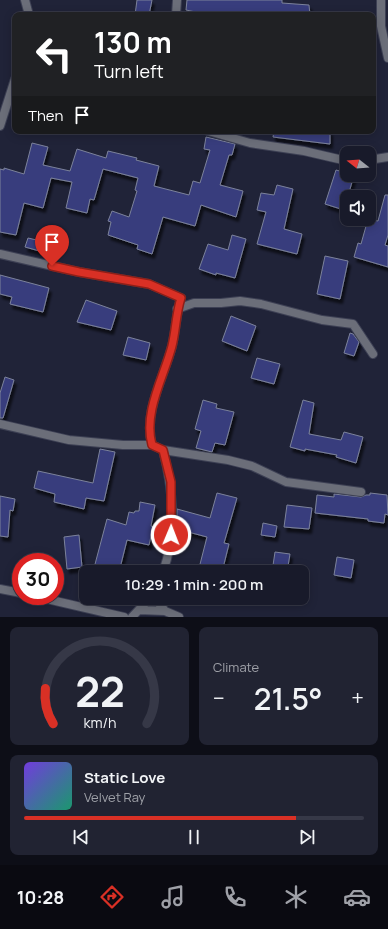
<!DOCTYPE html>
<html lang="en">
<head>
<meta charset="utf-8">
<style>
	:root { --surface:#181a2a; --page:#212332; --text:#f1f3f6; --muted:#9fa1a8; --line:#363847; --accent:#d93025 }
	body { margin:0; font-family:Manrope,sans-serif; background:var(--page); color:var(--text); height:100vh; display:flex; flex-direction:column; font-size:15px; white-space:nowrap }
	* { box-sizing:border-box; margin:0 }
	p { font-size:13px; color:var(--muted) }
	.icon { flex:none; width:22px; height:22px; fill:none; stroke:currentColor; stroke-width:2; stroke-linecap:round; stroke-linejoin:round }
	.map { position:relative; height:617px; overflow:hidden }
	.drawer { display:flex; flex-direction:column; gap:10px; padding:10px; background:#0d0e17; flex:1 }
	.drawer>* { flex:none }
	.top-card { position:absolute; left:12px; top:12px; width:364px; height:122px; border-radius:8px; box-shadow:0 2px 10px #0003,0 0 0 1px var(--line); background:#202124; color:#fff; overflow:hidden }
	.needle { width:26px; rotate:287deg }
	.buttons { position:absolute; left:340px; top:146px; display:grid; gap:8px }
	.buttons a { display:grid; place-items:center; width:36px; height:36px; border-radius:8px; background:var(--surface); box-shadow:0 2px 10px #0003,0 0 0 1px var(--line); font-size:20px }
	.speed { position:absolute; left:12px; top:553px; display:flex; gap:8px; font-size:20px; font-weight:700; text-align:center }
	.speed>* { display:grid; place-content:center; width:52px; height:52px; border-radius:50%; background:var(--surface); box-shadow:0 2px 10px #0003,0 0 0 1px var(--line); line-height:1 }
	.speed .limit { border:6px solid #d22; background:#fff; color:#111 }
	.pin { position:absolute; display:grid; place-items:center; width:34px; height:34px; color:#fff; margin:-41px -17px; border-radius:50% 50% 50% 0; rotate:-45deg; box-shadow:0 0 4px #0007 }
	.pin .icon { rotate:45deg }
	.me { position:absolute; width:44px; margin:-22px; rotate:1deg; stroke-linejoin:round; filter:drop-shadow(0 0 3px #0008) }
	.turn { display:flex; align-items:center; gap:14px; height:84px; padding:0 16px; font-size:18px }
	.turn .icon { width:52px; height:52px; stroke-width:2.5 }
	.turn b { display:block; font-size:28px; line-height:34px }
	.then { display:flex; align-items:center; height:38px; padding:0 16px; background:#0003; gap:8px; font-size:15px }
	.big { font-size:30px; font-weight:600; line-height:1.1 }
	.drawer .card { flex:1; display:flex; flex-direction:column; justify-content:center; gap:6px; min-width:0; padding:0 14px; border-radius:8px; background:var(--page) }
	.drawer .dial { align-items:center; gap:0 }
	.dial svg { height:104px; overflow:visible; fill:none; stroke:var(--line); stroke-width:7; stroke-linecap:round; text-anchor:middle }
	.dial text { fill:var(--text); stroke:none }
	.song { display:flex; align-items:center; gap:12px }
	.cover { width:48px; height:48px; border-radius:6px; background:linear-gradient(135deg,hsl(260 70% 55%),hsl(160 70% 35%)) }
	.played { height:4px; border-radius:2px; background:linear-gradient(90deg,var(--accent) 80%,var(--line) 80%) }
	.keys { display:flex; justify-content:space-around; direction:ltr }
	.heat { display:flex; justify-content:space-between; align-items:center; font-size:22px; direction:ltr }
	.drawer .tiles { flex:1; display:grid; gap:10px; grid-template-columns:1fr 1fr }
	.card:last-child { grid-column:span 2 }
	.trip { position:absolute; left:79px; top:565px; width:230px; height:40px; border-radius:8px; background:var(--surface); box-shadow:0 2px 10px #0003,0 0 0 1px var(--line); font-weight:600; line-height:40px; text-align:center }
	.dock { display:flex; height:64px; justify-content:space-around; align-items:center; background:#0a0a11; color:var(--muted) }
	.dock .icon { width:28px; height:28px }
	.dock .active { color:var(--accent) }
	.dock b { font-size:18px; color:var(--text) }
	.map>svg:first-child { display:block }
	.building { fill:#383e7d; stroke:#7c829b; filter:url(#shadow) }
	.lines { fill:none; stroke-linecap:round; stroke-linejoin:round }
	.minor-casing { stroke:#3d4054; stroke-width:10 }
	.minor { stroke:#6b6e79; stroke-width:8 }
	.route-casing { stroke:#8d1f18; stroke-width:10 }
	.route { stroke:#d93025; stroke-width:7 }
</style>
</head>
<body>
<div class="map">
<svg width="388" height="617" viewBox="0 0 388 617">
	<defs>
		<filter id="shadow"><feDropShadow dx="2.5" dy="4.5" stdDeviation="1" flood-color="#0009"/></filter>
	</defs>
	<rect width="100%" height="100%" fill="#202338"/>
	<path class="building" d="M137,0H152L149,15H135Z
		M187,0H282V3L309,5L310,15L278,13L277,15H210L186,10Z
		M274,131H302L316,133L317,131H330V144L273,137Z
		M206,137L235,144L232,155H229L220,185L243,191L236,217L201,205L195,226L163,217L152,254L137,249L138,245L108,235L111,222L108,221L112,211L129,217L137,191L135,190L138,178L103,169L94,200L90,199L87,213L66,208L72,182L51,178L43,208L24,203L16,235L0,232V169L4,170V168L24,174L32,143L48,147L43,165L70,171L77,149L106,158L108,151L137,158L136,160L159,166L154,186L189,195L193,181L200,183L210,150L204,149Z
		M336,170L347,173V175H354L344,210L325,204Z
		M277,185L293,189L284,229L302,234L297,254L257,244L266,212L257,210L261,193L274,195Z
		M385,195H388V235L385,245L388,246V267L354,257L358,243L361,244L368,219L378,221Z
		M232,235L246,239L235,278L216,273V275L199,269L208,244L228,250Z
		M28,238L45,242L43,252L25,247Z
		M325,256L348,261L340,299L317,294Z
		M0,275L49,288L43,312L10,304L12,297L0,294Z
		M86,300L117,311L111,330L77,322Z
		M231,316L256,326L247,351L222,341Z
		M350,333L353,334L359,342L354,356L344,353Z
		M128,337L150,343L146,360L123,355Z
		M257,358L280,364L274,384L251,378Z
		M5,377L14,380L3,418H0V393Z
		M203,400L217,404L216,408L234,412L225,445L215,443L212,452L196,448L201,431L195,429Z
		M303,400L314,403L309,434L341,440L344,432L363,437L356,463L336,457L337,455L305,449V451L290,447Z
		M100,449L115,452L104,501L86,498L84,509L54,502L55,494L34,488L38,471L93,483Z
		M217,493L237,498L224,543L229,544L222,572H198L207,537L177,529V509L210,518Z
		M370,493L387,495L388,515L385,514L384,523L368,521V519L315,513L317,495L334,497V494L361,497L366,495H370Z
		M0,496L15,499L13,511L10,510L8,537L0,536Z
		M140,502L155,505L151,526L153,527L149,545L127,540L119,572H109L94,568L107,519L126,525L129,512L134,513L135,511H139Z
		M287,505L312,508L309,529L284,527Z
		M263,523L277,526L275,537L261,535Z
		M79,535L82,567L67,569L64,537Z
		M275,552L290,554L287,572H272Z
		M337,557L354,560L351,578L334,575Z"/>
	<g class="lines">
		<g class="minor-casing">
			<path id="minor" d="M25,0L29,15
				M381,0V26L388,58
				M176,15L177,0
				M0,126L15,79
				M208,131L250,143L304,151L347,161
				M369,160L388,157
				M0,254L79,272L149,284L181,298C176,313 176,330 172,346C164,377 143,412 152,445
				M177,309L194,303H221L240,301L261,304L322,320L353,324L373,354
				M0,424L69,440L123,445H152L163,450L228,460L252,466L286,482L361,492
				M163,572C177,533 173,489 163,450
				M0,589L21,593
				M34,596L124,617
				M155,598L165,611
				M139,610L165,611L179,617
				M132,617L150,598"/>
		</g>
		<use href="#minor" class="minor"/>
	</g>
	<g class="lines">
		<g class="route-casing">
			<path id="route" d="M52,266L79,272L149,284L181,298C176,313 176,330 172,346C164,377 143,412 152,445L163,450L171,482V535"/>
		</g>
		<use href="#route" class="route"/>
	</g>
</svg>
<div class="buttons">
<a><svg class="needle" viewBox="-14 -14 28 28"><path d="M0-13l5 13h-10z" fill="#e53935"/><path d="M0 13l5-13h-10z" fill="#9fa1a8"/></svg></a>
<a><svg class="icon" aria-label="sound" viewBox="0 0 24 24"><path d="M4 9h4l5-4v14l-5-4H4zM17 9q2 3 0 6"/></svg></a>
</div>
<div class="speed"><div class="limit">30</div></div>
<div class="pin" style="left:52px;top:266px;background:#d93025"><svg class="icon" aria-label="arrive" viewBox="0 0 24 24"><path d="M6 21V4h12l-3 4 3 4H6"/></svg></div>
<svg class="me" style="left:171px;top:535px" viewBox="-20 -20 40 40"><circle r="17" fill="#d93025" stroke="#fff" stroke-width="3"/><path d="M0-11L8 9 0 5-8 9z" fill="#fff"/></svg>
<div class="trip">10:29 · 1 min · 200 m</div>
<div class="top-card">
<div class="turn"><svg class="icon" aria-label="left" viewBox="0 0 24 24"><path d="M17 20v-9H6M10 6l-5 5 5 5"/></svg><div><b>130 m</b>Turn left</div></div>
<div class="then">Then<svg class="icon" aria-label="arrive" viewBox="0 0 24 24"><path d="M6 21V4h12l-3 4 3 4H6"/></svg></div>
</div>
</div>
<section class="drawer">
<div class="tiles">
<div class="card dial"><svg viewBox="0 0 100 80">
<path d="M14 69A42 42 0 1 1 86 69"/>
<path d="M14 69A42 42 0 0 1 8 42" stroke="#d93025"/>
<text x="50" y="56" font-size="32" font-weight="700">22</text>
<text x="50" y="72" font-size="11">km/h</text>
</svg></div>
<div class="card"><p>Climate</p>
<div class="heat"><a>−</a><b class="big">21.5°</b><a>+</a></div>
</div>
<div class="card">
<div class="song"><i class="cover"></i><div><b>Static Love</b><p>Velvet Ray</p></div></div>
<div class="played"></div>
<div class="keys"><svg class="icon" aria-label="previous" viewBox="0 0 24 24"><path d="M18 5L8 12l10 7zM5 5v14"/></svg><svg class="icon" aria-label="pause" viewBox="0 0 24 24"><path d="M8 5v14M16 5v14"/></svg><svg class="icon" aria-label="next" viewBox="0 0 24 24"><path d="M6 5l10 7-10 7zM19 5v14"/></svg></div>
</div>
</div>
</section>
<nav class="dock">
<b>10:28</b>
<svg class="icon active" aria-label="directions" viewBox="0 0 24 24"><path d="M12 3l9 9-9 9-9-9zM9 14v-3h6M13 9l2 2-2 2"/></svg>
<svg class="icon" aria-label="music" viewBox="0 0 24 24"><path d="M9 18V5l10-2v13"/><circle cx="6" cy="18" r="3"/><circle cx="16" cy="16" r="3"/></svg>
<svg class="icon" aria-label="phone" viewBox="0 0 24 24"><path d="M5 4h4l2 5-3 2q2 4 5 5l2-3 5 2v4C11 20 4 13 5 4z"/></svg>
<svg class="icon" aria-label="climate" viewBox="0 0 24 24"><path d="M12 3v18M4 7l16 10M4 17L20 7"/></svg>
<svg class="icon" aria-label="car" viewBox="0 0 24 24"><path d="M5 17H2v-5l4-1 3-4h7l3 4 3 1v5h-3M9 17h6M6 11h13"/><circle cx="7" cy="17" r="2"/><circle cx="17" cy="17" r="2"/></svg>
</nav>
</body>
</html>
